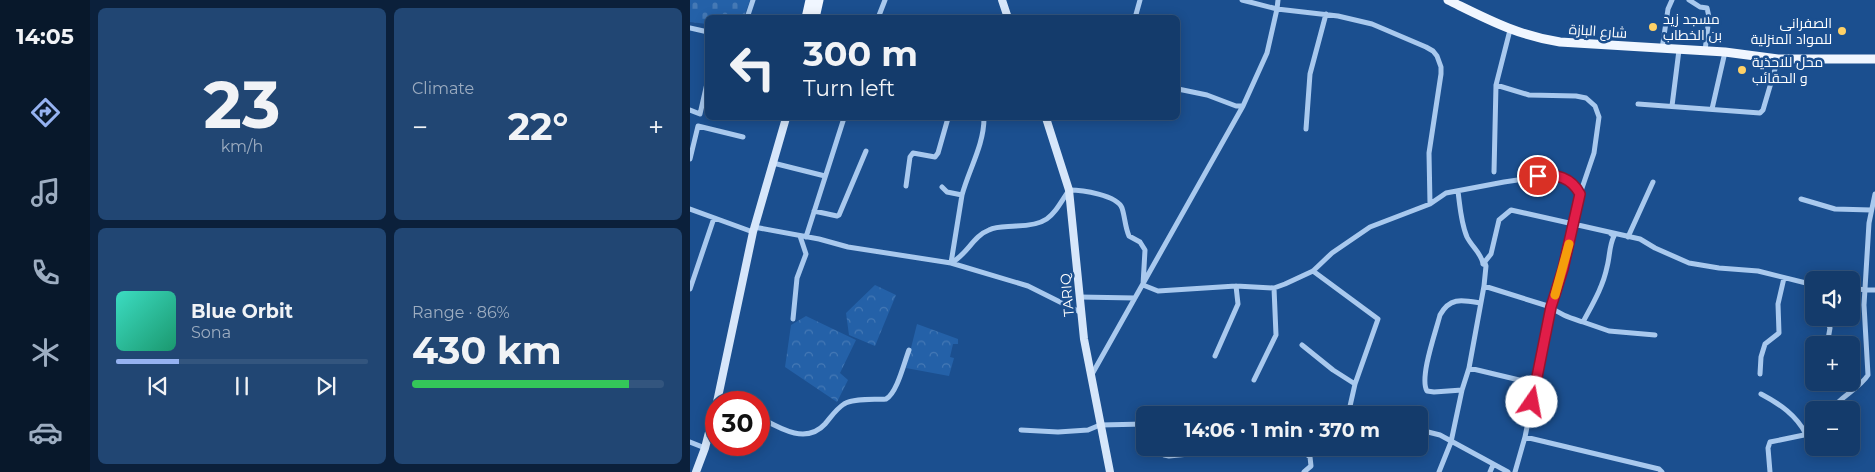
<!DOCTYPE html>
<html lang="en">
<head>
<meta charset="utf-8">
<style>
	:root { --surface:#143b6b; --page:#214673; --text:#f1f3f6; --muted:#9dadc1; --line:#33557e; --accent:#95b2f1 }
	body { margin:0; font-family:Montserrat,Cairo,sans-serif; background:var(--page); color:var(--text); height:100vh; display:flex; flex-direction:column; font-size:19px; white-space:nowrap }
	* { box-sizing:border-box; margin:0 }
	p { font-size:16px; color:var(--muted) }
	.icon { flex:none; width:28px; height:28px; fill:none; stroke:currentColor; stroke-width:2; stroke-linecap:round; stroke-linejoin:round }
	.map { position:relative; flex:1; overflow:hidden }
	.details { display:flex; flex-direction:column; gap:8px; padding:8px; background:#0b203b; width:600px }
	.details>* { flex:none }
	.top-card { position:absolute; left:15px; top:15px; width:475px; height:105px; border-radius:8px; box-shadow:0 2px 12px #0003,0 0 0 1px var(--line); background:#143b6b; color:var(--text); overflow:hidden }
	.tools { position:absolute; left:1115px; top:271px; display:grid; gap:10px }
	.tools a { display:grid; place-items:center; width:55px; height:55px; border-radius:8px; background:var(--surface); box-shadow:0 2px 12px #0003,0 0 0 1px var(--line); font-size:25px }
	.speed { position:absolute; left:15px; top:391px; display:flex; gap:10px; font-size:25px; font-weight:700; text-align:center }
	.speed>* { display:grid; place-content:center; width:65px; height:65px; border-radius:50%; background:var(--surface); box-shadow:0 2px 12px #0003,0 0 0 1px var(--line); line-height:1 }
	.speed .limit { border:8px solid #d22; background:#fff; color:#111 }
	.pin { position:absolute; display:grid; place-items:center; width:42px; height:42px; color:#fff; margin:-21px; border:2px solid #fff; border-radius:50%; box-shadow:0 1px 5px #0007 }
	.me { position:absolute; width:55px; margin:-28px; rotate:12deg; stroke-linejoin:round; filter:drop-shadow(0 0 4px #0008) }
	.turn { display:flex; align-items:center; gap:18px; height:105px; padding:0 15px; font-size:22px }
	.turn .icon { width:65px; height:65px; stroke-width:2.5 }
	.turn b { display:block; font-size:35px; line-height:42px }
	.big { font-size:38px; font-weight:700; line-height:1.1 }
	.details .card { flex:1; display:flex; flex-direction:column; justify-content:center; gap:8px; min-width:0; padding:0 18px; border-radius:8px; background:var(--page) }
	.details .dial { align-items:center; gap:0 }
	.dial b { font-size:65px; line-height:1 }
	.song { display:flex; align-items:center; gap:15px }
	.cover { width:60px; height:60px; border-radius:8px; background:linear-gradient(135deg,hsl(170 70% 55%),hsl(160 70% 35%)) }
	.played { height:5px; border-radius:2px; background:linear-gradient(90deg,var(--accent) 25%,var(--line) 25%) }
	.keys { display:flex; justify-content:space-around; direction:ltr }
	.heat { display:flex; justify-content:space-between; align-items:center; font-size:28px; direction:ltr }
	.charge { height:8px; border-radius:4px; background:linear-gradient(90deg,#34c759 86%,var(--line) 0) }
	.details .tiles { flex:1; display:grid; gap:8px; grid-template-columns:repeat(2,1fr) }
	.trip { position:absolute; left:446px; top:406px; width:292px; height:50px; border-radius:8px; background:var(--surface); box-shadow:0 2px 12px #0003,0 0 0 1px var(--line); font-weight:700; line-height:50px; text-align:center }
	main { display:flex; flex:1; min-height:0 }
	.dock { display:flex; flex-direction:column; width:90px; justify-content:space-around; align-items:center; background:#08182b; color:var(--muted) }
	.dock .icon { width:35px; height:35px }
	.dock .current { color:var(--accent) }
	.dock b { font-size:22px; color:var(--text) }
	.map>svg:first-child { display:block }
	.forest { fill:url(#forest-crowns) }
	.cemetery { fill:url(#cemetery-stones) }
	.lines { fill:none; stroke-linecap:round; stroke-linejoin:round }
	.street { stroke:#a9c9ee; stroke-width:5 }
	.secondary { stroke:#d6e6fa; stroke-width:8 }
	.primary { stroke:#f0f6ff; stroke-width:9 }
	.route-casing { stroke:#92132f; stroke-width:12 }
	.route { stroke:#e11d48; stroke-width:9 }
	.slow { stroke:#f59e0b; stroke-width:9 }
	.poi-dot { fill:#ffd166; stroke:#1b4f8f; stroke-width:2 }
	.labels { text-anchor:middle; stroke-width:5; stroke-linejoin:round; paint-order:stroke }
	.poi-label { font-size:14px; fill:#fff; stroke:#1b4f8f; text-anchor:start }
	.street-label { font-size:14px; fill:#fff; stroke:#1b4f8f }
</style>
</head>
<body>
<main>
<nav class="dock">
<b>14:05</b>
<svg class="icon current" aria-label="directions" viewBox="0 0 24 24"><path d="M12 3l9 9-9 9-9-9zM9 14v-3h6M13 9l2 2-2 2"/></svg>
<svg class="icon" aria-label="music" viewBox="0 0 24 24"><path d="M9 18V5l10-2v13"/><circle cx="6" cy="18" r="3"/><circle cx="16" cy="16" r="3"/></svg>
<svg class="icon" aria-label="phone" viewBox="0 0 24 24"><path d="M5 4h4l2 5-3 2q2 4 5 5l2-3 5 2v4C11 20 4 13 5 4z"/></svg>
<svg class="icon" aria-label="climate" viewBox="0 0 24 24"><path d="M12 3v18M4 7l16 10M4 17L20 7"/></svg>
<svg class="icon" aria-label="car" viewBox="0 0 24 24"><path d="M5 17H2v-5l4-1 3-4h7l3 4 3 1v5h-3M9 17h6M6 11h13"/><circle cx="7" cy="17" r="2"/><circle cx="17" cy="17" r="2"/></svg>
</nav>
<section class="details">
<div class="tiles">
<div class="card dial"><b>23</b><p>km/h</p></div>
<div class="card"><p>Climate</p>
<div class="heat"><a>−</a><b class="big">22°</b><a>+</a></div>
</div>
<div class="card">
<div class="song"><i class="cover"></i><div><b>Blue Orbit</b><p>Sona</p></div></div>
<div class="played"></div>
<div class="keys"><svg class="icon" aria-label="previous" viewBox="0 0 24 24"><path d="M18 5L8 12l10 7zM5 5v14"/></svg><svg class="icon" aria-label="pause" viewBox="0 0 24 24"><path d="M8 5v14M16 5v14"/></svg><svg class="icon" aria-label="next" viewBox="0 0 24 24"><path d="M6 5l10 7-10 7zM19 5v14"/></svg></div>
</div>
<div class="card"><p>Range · 86%</p><b class="big">430 km</b><div class="charge"></div></div>
</div>
</section>
<div class="map">
<svg width="1185" height="472" viewBox="0 0 1185 472">
	<defs>
		<pattern id="forest-crowns" width="20" height="18" patternUnits="userSpaceOnUse" patternTransform="scale(1.25)"><rect width="20" height="18" fill="#2461a8"/><path d="M2 6a3 3 0 1 1 6 0M12 15a3 3 0 1 1 6 0" fill="none" stroke="#4579b5"/></pattern>
		<pattern id="cemetery-stones" width="16" height="16" patternUnits="userSpaceOnUse" patternTransform="scale(1.25)"><rect width="16" height="16" fill="#2461a8"/><path d="M2 7V4a2 2 0 0 1 4 0v3zM10 15v-3a2 2 0 0 1 4 0v3z" fill="#4579b5"/></pattern>
	</defs>
	<rect width="100%" height="100%" fill="#1b4f8f"/>
	<path class="forest" d="M185,285L206,295L185,346L159,335L156,313Z
		M116,316L166,340L150,373L158,380L147,402L95,367L101,325Z
		M227,324L268,339V344H263L260,357L264,358L259,376L216,368Z"/>
	<path class="cemetery" d="M0,0H60L54,17L18,18L17,24L0,22Z"/>
	<g class="lines">
		<path class="street" d="M588,0L587,9L648,16L682,24L736,47L743,51L747,56L751,67V74L739,153L740,204
			M999,0L1010,7L1017,8L1019,17L1015,51
			M57,18L63,0
			M188,18L195,0
			M445,18L450,0
			M0,28L18,32
			M972,49L978,9L982,0
			M806,85L839,95L886,96L896,98L905,106L909,117L904,153L890,194L873,269L861,307C870,315 881,318 893,322C902,305 913,287 917,267C920,256 919,246 924,236L920,233
			M488,89L517,95L546,106H553L577,53L587,9L552,0
			M948,104L1070,113L1073,110L1088,59
			M982,106L989,50
			M1022,109L1035,52
			M0,110L10,114L18,79
			M616,129L620,74L636,14
			M0,159L8,126L53,137
			M83,163L135,176
			M804,172L806,85L820,30
			M216,186L220,157L223,153L245,157L248,153L258,118
			M252,187L257,192L272,195C279,169 294,145 294,118
			M272,195L261,263L338,286L390,312
			M1111,199L1145,209L1181,210
			M0,209L63,232
			M124,211L147,216L149,215L176,151
			M64,227L129,239L158,247L261,263C277,255 283,236 299,230C307,226 317,227 326,226C360,225 362,216 379,190C392,190 427,195 432,208C435,217 435,227 439,236L450,242L455,250L453,285L468,291L546,286L584,288L595,284L623,271L642,253L680,227L740,204L756,193L814,182L862,175L878,180L885,185L890,194
			M116,237L154,118
			M938,237L963,182
			M793,264L801,254L809,220L821,210L950,239L965,248L999,263L1029,268L1068,271L1124,285
			M623,271L688,319L665,384L658,415
			M794,286L861,307L835,437
			M0,289L24,218
			M1161,289L1185,290
			M389,297L445,298
			M1136,318L1140,328L1137,345
			M103,319L107,278L116,254L110,236
			M893,322L919,331L965,335
			M612,345L643,370L665,384
			M525,356L548,304L546,286
			M779,368L846,384
			M1070,374L1071,357L1075,344L1089,333L1088,304L1094,278
			M401,376L553,106
			M564,380L586,335L584,288
			M1134,382V384
			M772,390L744,392L737,391C729,378 746,331 750,315C760,297 772,300 790,303
			M1071,394C1090,404 1106,415 1116,434
			M28,396L42,402
			M532,408L553,415
			M1141,410C1151,396 1169,389 1178,375L1174,305L1179,223L1185,194
			M69,417C89,428 116,445 135,424C141,417 146,409 154,404C165,398 183,400 196,399C207,393 214,363 219,350
			M331,430L368,432L398,430L410,425L455,424
			M730,430L750,435L818,472
			M0,442L15,448
			M470,448L474,455L479,456L509,453L517,448
			M605,448L613,451L620,457L621,466L614,472
			M749,472L761,442L772,390L779,368L794,286L796,266L795,263L793,264C792,254 782,247 777,237C771,223 770,207 768,191
			M800,472L803,465
			M825,472L835,437L969,469L972,472
			M1080,472L1078,448L1080,442L1114,435L1124,428"/>
		<path class="secondary" d="M312,0L318,18
			M356,118L379,190L394,339L420,472
			M27,402L63,232L96,118
			M6,472L15,448L26,405"/>
		<path class="primary" d="M758,0C797,19 826,35 870,42L1035,52L1088,59H1185
			M116,18L120,0
			M125,18L129,0"/>
	</g>
	<g class="lines">
		<g class="route-casing">
			<path id="route" d="M842,402L861,307L873,269L890,194C881,177 867,174 848,176"/>
		</g>
		<use href="#route" class="route"/>
		<path class="slow" d="M865,295L879,244"/>
	</g>
	<g class="poi-dot">
		<circle cx="963" cy="27" r="5"/>
		<circle cx="1152" cy="31" r="5"/>
		<circle cx="1052" cy="70" r="5"/>
	</g>
	<g class="labels">
		<g class="poi-label">
			<text x="973" y="24">مسجد زيد<tspan x="973" dy="16">بن الخطاب</tspan></text>
			<text x="1142" y="28" text-anchor="end">الصفراني<tspan x="1142" dy="16">للمواد المنزلية</tspan></text>
			<text x="1062" y="67">محل للاحذية<tspan x="1062" dy="16">و الحقائب</tspan></text>
		</g>
		<g class="street-label">
			<text transform="translate(908 31) rotate(4)" y="5">شارع البازة</text>
			<text transform="translate(377 295) rotate(-95)" y="5">TARIQ</text>
		</g>
	</g>
</svg>
<div class="tools">
<a><svg class="icon" aria-label="sound" viewBox="0 0 24 24"><path d="M4 9h4l5-4v14l-5-4H4zM17 9q2 3 0 6"/></svg></a>
<a>+</a>
<a>−</a>
</div>
<div class="speed"><div class="limit">30</div></div>
<div class="pin" style="left:848px;top:176px;background:#d93025"><svg class="icon" aria-label="arrive" viewBox="0 0 24 24"><path d="M6 21V4h12l-3 4 3 4H6"/></svg></div>
<svg class="me" style="left:842px;top:402px" viewBox="-20 -20 40 40"><circle r="19" fill="#fff"/><path d="M0-13L10 11 0 6-10 11z" fill="#e11d48"/></svg>
<div class="trip">14:06 · 1 min · 370 m</div>
<div class="top-card">
<div class="turn"><svg class="icon" aria-label="left" viewBox="0 0 24 24"><path d="M17 20v-9H6M10 6l-5 5 5 5"/></svg><div><b>300 m</b>Turn left</div></div>
</div>
</div>
</main>
</body>
</html>
